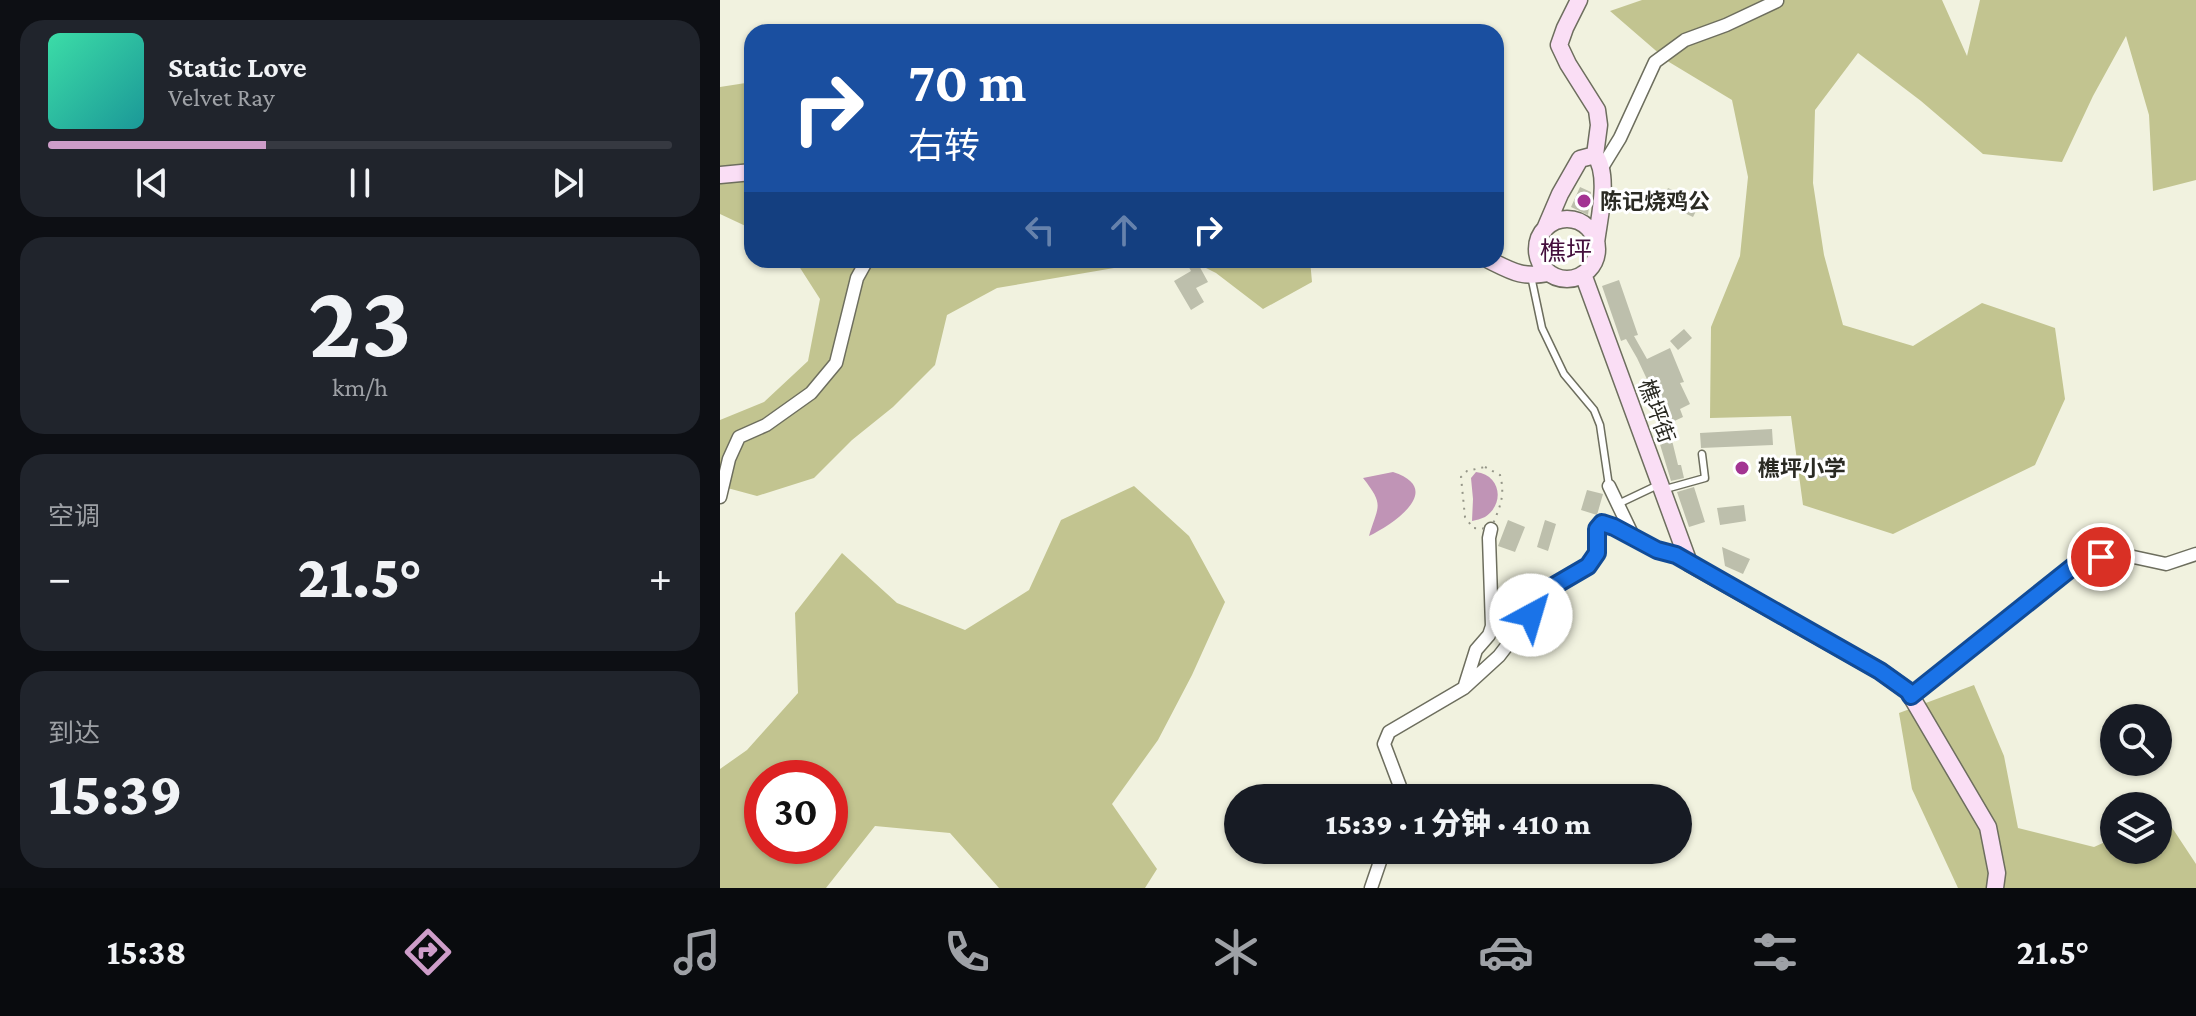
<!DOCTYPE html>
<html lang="zh">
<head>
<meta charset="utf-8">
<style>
	:root { --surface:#171b24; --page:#20242c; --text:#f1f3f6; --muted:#9ea1a6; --line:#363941; --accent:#ce9dc9 }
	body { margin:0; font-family:"Crimson Pro","Noto Sans SC",serif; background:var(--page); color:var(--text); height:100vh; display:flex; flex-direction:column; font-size:30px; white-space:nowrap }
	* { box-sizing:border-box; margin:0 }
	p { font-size:26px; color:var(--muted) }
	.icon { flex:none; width:44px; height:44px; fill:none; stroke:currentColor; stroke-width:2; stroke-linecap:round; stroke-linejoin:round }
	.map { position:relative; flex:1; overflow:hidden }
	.panel { display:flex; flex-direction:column; gap:20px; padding:20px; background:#0d0f14; width:720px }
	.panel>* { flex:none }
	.banner { position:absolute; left:24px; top:24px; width:760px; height:244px; border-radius:24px; box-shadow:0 2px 6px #0004; background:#1a4fa0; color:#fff; overflow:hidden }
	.fabs { position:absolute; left:1380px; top:704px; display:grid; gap:16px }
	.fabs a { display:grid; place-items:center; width:72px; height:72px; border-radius:50%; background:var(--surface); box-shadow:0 2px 6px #0004; font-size:40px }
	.speed { position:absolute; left:24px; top:760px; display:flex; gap:16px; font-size:40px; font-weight:700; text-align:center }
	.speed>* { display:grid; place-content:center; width:104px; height:104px; border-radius:50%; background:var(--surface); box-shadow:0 2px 6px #0004; line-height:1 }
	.speed .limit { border:12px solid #d22; background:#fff; color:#111 }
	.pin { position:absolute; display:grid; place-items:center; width:68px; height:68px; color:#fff; margin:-34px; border:4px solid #fff; border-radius:50%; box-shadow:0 2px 8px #0007 }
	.me { position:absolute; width:88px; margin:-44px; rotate:39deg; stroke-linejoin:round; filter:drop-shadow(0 0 6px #0008) }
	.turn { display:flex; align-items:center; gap:28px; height:168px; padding:0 32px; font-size:36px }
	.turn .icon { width:104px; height:104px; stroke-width:2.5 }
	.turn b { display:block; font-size:56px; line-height:68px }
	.lanes { display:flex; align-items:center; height:76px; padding:0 32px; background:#0003; justify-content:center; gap:40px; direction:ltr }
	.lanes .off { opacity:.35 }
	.big { font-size:60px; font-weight:800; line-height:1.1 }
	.panel .card { flex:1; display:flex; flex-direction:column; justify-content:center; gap:12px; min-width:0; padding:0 28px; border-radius:24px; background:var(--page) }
	.panel .dial { align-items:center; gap:0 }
	.dial b { font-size:104px; line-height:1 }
	.song { display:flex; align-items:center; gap:24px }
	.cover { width:96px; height:96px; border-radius:12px; background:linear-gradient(135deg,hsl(160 70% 55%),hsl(180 70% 35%)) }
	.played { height:8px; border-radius:4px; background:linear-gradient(90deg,var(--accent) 35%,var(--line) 35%) }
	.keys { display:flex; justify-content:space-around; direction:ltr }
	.heat { display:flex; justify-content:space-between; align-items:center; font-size:44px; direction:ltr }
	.trip { position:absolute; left:504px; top:784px; width:468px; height:80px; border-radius:40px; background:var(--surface); box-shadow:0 2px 6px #0004; font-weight:800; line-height:80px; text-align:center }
	.tab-bar { display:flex; height:128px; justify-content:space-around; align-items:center; background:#090b0e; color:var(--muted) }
	.tab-bar .icon { width:56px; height:56px }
	.tab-bar .selected { color:var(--accent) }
	.tab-bar b { font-size:36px; color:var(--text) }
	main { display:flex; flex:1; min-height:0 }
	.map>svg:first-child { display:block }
	.forest { fill:#c2c490; fill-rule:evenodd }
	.water { fill:#c094b6 }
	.building { fill:#bdbfac }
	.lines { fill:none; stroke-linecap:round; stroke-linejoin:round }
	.lane-casing { stroke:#6d6e5e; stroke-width:9 }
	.street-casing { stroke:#6d6e5e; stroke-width:15 }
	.secondary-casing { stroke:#6d6e5e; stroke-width:19 }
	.path { stroke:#959688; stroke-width:2; stroke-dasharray:2 6; stroke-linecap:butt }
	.lane { stroke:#fff; stroke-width:6 }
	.street { stroke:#fff; stroke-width:12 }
	.secondary { stroke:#fadef5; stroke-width:16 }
	.route-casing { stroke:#114b97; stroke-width:20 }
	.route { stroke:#1a73e8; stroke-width:14 }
	.poi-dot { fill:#a33492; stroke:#fff; stroke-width:3 }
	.labels { text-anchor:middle; stroke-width:6; stroke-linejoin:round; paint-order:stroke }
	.poi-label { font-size:22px; font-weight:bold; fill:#2a2a23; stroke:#fff; text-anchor:start }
	.street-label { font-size:22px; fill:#2a2a23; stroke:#fff }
	.quarter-label { font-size:26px; fill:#440f3d; stroke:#fff }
</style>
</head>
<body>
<main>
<section class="panel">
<div class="card">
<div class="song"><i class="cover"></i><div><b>Static Love</b><p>Velvet Ray</p></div></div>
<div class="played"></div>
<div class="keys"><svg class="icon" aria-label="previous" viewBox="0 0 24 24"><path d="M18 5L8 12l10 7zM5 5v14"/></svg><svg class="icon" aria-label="pause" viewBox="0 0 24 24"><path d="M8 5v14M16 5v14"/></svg><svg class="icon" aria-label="next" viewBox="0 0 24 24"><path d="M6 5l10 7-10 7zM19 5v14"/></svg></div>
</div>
<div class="card dial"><b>23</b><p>km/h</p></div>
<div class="card"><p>空调</p>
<div class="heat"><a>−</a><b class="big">21.5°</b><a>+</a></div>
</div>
<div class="card"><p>到达</p><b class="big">15:39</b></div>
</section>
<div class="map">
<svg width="1476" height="888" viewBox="0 0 1476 888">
	<rect width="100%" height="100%" fill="#f1f2df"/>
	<path class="forest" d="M922,0H1222L1247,56L1260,0H1476V180L1433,191L1429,115L1406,36L1373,96L1342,162L1263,154L1201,101L1138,53L1095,110L1093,183L1104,255L1123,325L1193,346L1262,303L1335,328L1345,399L1315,465L1173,534L1083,505L1071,416L990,418L991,327L1020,256L1028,177L1012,100L949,62L890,11Z
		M32,82V229L0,214V87Z
		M75,260H413L394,268L277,288L227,315L215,365L173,407L132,440L94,478L37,496L0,486V420L44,402L88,361L100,299Z
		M470,260H590L592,282L543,309L496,273Z
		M414,486L469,536L505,602L472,675L438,740L392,804L437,869L425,888H279L230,833L155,826L106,888H0V769L27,750L78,693L75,613L122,553L177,603L245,630L309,590L341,520ZM42,778H110V846H42Z
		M1254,685L1284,756L1298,828L1374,847L1394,838V850H1438V820L1445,817L1476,864V888H1238L1192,789L1179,713Z"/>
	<path class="water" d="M673,472C725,489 674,524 649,536C658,505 665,506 643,478Z
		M756,472C781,475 785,504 765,517C761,519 756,520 752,521L753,499L751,478Z"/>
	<path class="building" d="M860,187L871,192L868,215L851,207Z
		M948,188L980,203L973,217L941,202Z
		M465,260H476L488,282L476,288L484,302L471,310L454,281L471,271Z
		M899,280L918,335L914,336L927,359L950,348L964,382L960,383L970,404L960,409L963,417L948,424L917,358L906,339L901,341L882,286Z
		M964,329L972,338L958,350L950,341Z
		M949,428L958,465H961L964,478L951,481L936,431Z
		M1052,429L1053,445L981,448L980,433Z
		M1108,457L1110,477L1099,478L1096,458Z
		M974,487L985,522L969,527L957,492Z
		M867,490L883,494L877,515L861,510Z
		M1024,505L1026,521L1000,525L997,508Z
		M788,520L805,527L795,552L778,546Z
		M825,520L836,524L828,551L817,547Z
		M1002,547L1030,559L1023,574L1005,566Z"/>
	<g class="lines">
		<g class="lane-casing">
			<path id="lane" d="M811,276L822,328L844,374L874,410L880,425L889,486
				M942,490L985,478L982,454
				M898,504L938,485"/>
		</g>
		<g class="street-casing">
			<path id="street" d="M881,169L900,138L935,62L965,40L1006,25L1057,1
				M889,486L914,538
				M0,497L9,459L19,437L46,425L91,393L116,363L137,278L147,260
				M745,685L756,650L769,635L772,626L769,538L771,529
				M1191,696L1355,565L1381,557L1409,556L1446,564L1476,554
				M680,798L681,789L664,744L669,732L744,688L779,656L832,587L868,566L877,553V529L882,523C901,529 916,541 934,549C945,554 957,556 969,563
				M651,888L664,850"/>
		</g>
		<g class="secondary-casing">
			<path id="secondary" d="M859,0L845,28L839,45L848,64L877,110L879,125L875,155
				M875,155C890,175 879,218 876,243
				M0,175L32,172
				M817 249a30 30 0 1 1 60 0a30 30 0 1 1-60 0Z
				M825,229L840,194L860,159L875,155
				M769,260C793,272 802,278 829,273
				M863,274L969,563L1160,671L1188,691L1268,827L1277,873L1275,888"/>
		</g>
		<path class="path" d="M765,467L780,475C786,497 779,508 771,529L753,528L745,517L741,477L747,471Z"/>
		<use href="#lane" class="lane"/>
		<use href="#street" class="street"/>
		<use href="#secondary" class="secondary"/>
	</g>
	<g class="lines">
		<g class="route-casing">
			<path id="route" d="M811,615L832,587L868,566L877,553V529L882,523L894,527L937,550L956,555L1160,671L1188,691L1191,696L1355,565L1381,557"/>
		</g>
		<use href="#route" class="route"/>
	</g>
	<g class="poi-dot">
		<circle cx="864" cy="201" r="8"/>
		<circle cx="1022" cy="468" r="8"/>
	</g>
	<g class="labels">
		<g class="poi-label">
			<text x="880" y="209">陈记烧鸡公</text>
			<text x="1038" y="476">樵坪小学</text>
		</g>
		<g class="street-label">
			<text transform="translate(937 411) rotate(70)" y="8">樵坪街</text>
		</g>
		<g class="quarter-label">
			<text x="846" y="260">樵坪</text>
		</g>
	</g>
</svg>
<div class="fabs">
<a><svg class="icon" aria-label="search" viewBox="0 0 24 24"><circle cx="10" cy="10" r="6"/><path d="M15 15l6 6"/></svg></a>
<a><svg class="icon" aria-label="layers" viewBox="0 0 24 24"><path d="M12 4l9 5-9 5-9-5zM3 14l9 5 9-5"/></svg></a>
</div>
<div class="speed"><div class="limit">30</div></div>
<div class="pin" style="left:1381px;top:557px;background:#d93025"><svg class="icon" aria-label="arrive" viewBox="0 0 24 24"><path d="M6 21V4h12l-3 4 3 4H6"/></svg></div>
<svg class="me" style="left:811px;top:615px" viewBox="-20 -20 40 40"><circle r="19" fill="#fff"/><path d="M0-13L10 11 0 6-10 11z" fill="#1a73e8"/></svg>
<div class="trip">15:39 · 1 分钟 · 410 m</div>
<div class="banner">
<div class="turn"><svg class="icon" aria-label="right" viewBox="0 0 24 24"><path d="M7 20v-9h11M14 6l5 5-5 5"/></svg><div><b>70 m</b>右转</div></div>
<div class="lanes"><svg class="icon off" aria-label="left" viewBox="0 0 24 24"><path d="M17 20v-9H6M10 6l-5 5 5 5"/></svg><svg class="icon off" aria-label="ahead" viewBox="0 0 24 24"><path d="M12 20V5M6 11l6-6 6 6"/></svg><svg class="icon" aria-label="right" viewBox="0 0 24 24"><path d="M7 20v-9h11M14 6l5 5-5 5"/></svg></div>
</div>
</div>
</main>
<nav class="tab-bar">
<b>15:38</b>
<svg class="icon selected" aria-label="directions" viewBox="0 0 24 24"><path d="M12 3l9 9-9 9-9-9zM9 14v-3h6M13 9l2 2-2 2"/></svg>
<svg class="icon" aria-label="music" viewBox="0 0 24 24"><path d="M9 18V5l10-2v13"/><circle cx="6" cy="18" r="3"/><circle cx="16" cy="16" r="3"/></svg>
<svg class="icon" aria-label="phone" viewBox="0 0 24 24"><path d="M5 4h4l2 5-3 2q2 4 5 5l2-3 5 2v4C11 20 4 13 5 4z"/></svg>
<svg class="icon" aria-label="climate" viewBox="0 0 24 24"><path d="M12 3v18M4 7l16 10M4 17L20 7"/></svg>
<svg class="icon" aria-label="car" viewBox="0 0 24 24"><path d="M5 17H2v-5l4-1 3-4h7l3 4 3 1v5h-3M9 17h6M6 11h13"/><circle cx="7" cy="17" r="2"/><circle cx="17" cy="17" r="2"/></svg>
<svg class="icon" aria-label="filters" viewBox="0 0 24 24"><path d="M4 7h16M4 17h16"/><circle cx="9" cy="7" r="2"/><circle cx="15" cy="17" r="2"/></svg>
<b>21.5°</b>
</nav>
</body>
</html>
